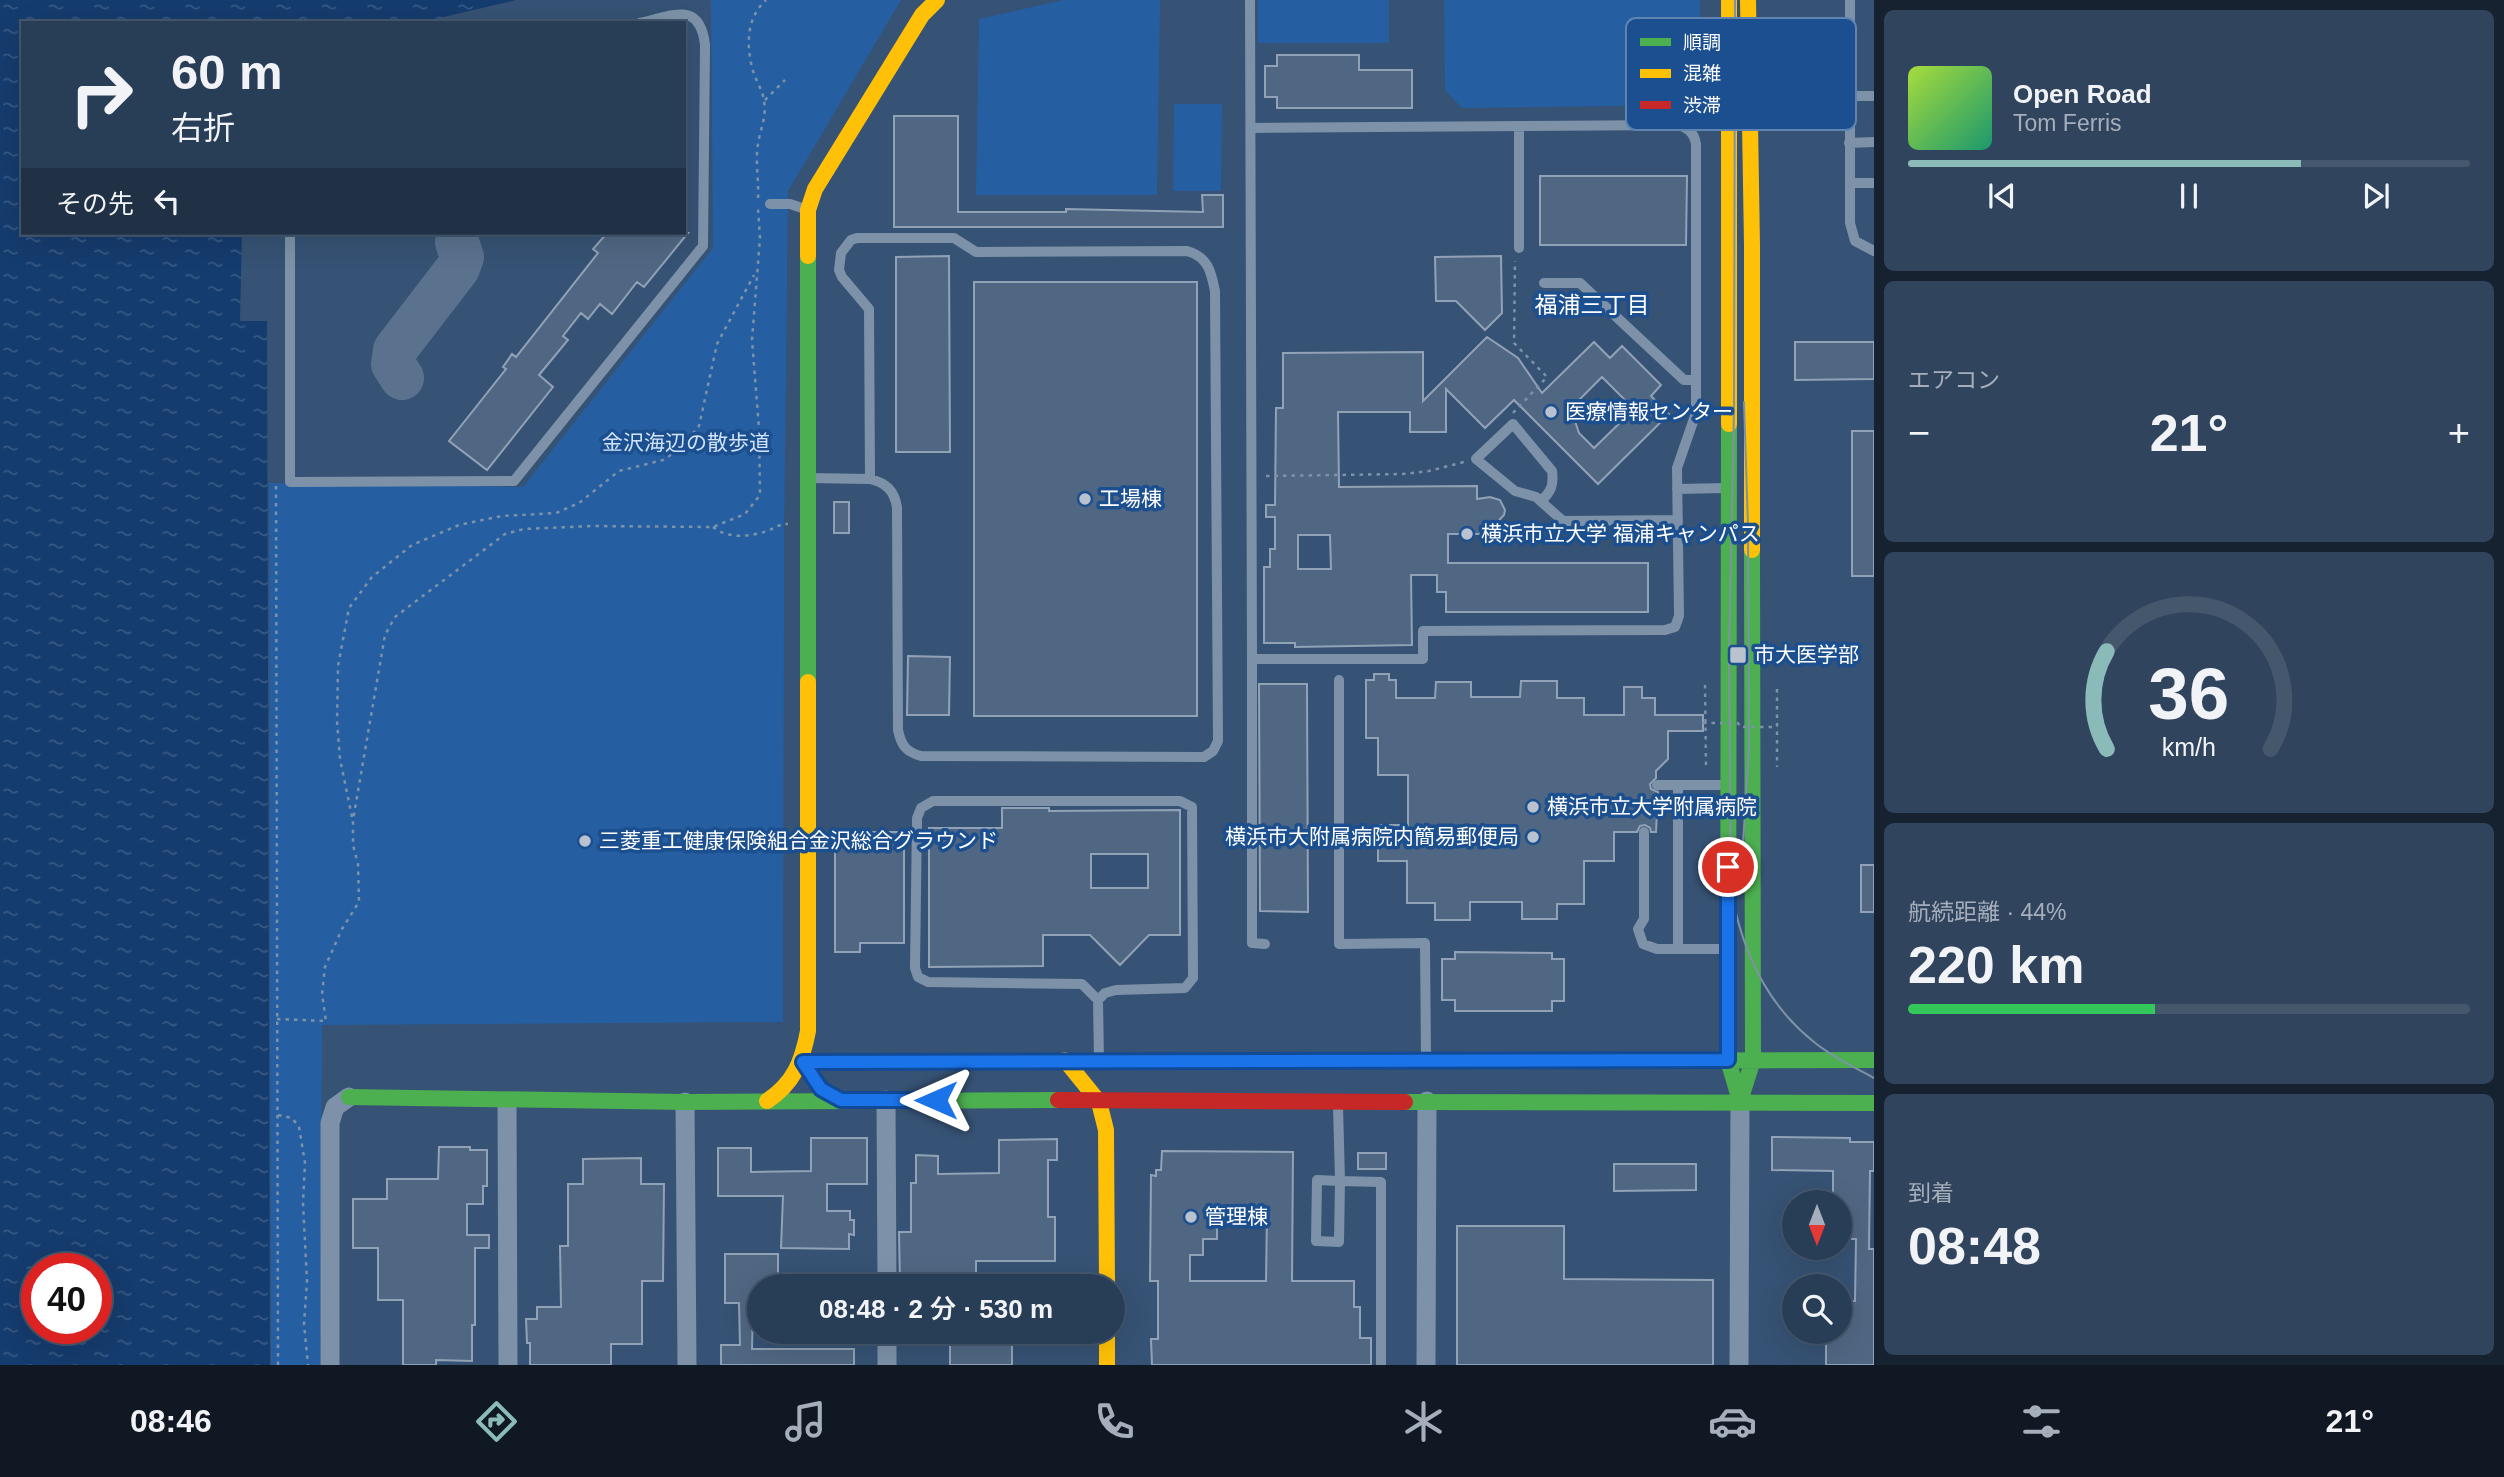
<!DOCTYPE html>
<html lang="ja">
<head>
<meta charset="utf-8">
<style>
	:root { --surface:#283e57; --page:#30455d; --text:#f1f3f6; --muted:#a5aeba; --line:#44576d; --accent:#8bbbb9 }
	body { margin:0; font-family:Helvetica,"Noto Sans JP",sans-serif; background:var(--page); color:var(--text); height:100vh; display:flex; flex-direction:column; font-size:26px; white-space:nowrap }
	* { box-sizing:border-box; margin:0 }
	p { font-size:23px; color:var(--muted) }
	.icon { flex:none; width:38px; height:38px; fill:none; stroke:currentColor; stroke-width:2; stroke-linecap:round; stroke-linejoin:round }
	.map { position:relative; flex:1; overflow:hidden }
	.panel { display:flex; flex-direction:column; gap:10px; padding:10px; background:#162230; width:630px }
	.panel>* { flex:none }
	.guide { position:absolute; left:21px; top:21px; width:665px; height:214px; border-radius:0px; box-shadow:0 7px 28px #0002,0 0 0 2px var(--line); background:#283e57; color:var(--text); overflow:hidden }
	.needle { width:46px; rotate:180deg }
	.tools { position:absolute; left:1782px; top:1190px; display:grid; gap:14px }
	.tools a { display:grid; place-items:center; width:70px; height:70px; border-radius:50%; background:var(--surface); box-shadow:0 7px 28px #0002,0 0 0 2px var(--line); font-size:35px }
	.speed { position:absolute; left:21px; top:1253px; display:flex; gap:14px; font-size:35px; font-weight:700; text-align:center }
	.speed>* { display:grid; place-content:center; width:91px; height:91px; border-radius:50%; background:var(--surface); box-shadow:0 7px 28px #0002,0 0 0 2px var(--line); line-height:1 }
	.speed .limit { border:10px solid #d22; background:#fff; color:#111 }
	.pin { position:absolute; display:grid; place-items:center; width:60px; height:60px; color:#fff; margin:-30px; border:4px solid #fff; border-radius:50%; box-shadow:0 2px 7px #0007 }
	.me { position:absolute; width:77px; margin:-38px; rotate:270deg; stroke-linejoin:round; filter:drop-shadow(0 0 5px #0008) }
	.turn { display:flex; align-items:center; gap:24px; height:147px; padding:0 35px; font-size:32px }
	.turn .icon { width:91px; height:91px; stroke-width:2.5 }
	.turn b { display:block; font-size:49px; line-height:60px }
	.then { display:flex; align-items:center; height:66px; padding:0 35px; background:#0003; gap:14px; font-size:26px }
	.big { font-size:52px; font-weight:600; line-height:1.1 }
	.panel .widget { flex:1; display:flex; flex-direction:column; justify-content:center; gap:10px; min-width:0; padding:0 24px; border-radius:10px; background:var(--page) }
	.panel .dial { align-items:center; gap:0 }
	.dial svg { height:182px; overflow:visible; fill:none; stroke:var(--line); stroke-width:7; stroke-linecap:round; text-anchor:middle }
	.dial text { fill:var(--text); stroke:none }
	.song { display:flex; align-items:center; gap:21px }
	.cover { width:84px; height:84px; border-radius:10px; background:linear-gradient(135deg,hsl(80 70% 55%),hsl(160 70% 35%)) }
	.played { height:7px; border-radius:4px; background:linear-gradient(90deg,var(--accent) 70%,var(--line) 70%) }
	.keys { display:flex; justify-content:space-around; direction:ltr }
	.heat { display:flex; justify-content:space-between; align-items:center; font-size:38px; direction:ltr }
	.charge { height:10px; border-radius:5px; background:linear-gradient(90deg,#34c759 44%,var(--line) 0) }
	.trip { position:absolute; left:747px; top:1274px; width:378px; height:70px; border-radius:35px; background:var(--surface); box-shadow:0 7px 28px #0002,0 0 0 2px var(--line); font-weight:600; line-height:70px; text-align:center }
	.tabs { display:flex; height:112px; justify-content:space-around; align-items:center; background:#101923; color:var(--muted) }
	.tabs .icon { width:49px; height:49px }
	.tabs .on { color:var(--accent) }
	.tabs b { font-size:32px; color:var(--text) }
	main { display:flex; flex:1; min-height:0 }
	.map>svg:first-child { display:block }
	.park { fill:#265fa1 }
	.water { fill:url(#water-ripples); fill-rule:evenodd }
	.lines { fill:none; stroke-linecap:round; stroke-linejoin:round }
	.taxiway { stroke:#5a728e; stroke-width:44 }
	.building { fill:#506783; stroke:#92a2b6; stroke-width:2; fill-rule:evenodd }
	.path { stroke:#7d92a8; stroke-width:2.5; stroke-dasharray:3.5 5; stroke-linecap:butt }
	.lane { stroke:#7d92a8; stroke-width:10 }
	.street { stroke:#7d92a8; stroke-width:19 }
	.fast { stroke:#4caf50; stroke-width:16 }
	.slow { stroke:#ffc107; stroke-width:16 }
	.jam { stroke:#c62828; stroke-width:16 }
	.tram { stroke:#7e92a7; stroke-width:2 }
	.path-bridge { stroke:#7d92a8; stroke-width:2.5; stroke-dasharray:3.5 5; stroke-linecap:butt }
	.route-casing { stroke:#114b97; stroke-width:18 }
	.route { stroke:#1a73e8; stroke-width:12 }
	.poi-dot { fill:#b9c2ce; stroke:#1b4f8f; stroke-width:2.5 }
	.labels { text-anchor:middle; stroke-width:7; stroke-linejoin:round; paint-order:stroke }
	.poi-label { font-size:21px; fill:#fff; stroke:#1b4f8f; text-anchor:start }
	.park-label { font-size:21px; fill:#cfe3fa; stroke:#1b4f8f }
	.neighbourhood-label { font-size:23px; fill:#fff; stroke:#1b4f8f }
	.key { fill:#1b4f8f; stroke:#5f84b1; stroke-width:2 }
	.key-label { font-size:19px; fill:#fff }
</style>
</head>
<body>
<main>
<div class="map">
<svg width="1874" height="1365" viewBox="0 0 1874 1365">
	<defs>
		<pattern id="water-ripples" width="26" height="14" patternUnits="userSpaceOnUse" patternTransform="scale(1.75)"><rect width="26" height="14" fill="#153c6e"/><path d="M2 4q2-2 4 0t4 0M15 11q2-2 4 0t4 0" fill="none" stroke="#385984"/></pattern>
	</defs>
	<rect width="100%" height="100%" fill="#365274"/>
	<path class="park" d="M711,0H901L788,191L784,542L783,1022L322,1025L320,1365H271L269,483L523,487L713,248Z
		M1063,0H1160L1157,195H976L979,19Z
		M1258,0H1389V43H1258Z
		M1444,0H1700L1699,90L1683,105L1462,108L1445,90Z
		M1174,104H1222L1221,191H1173Z"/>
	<path class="water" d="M0,0H516L418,23H23V233H242L240,321H267L270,1365H0ZM37,1269H96V1328H37Z"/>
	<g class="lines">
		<path class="taxiway" d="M402,378L393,364L395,350L458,268L462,257L457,242"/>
	</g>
	<path class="building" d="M1277,55H1359V70H1412V108H1277V97H1265V66H1277Z
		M894,116H958V212H1066V209L1203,212L1202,195H1223V227H894Z
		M1540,176H1687L1686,245H1540Z
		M607,233H688L644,287L637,282L612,314L600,304L588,319L581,313L563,336L568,340L539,375L553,387L487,470L449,441L506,369L503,367L512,354L516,357L598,253L593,249Z
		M949,256L950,452H896V257Z
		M1501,256L1502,313L1485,330L1456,301H1436L1435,257Z
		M974,282H1197V716H974Z
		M1487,337L1518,358L1542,393L1594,342L1610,358L1622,346L1661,385L1651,396L1669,414L1598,484L1514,400L1485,428L1446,389V432H1410V412H1338L1339,487L1477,486V499L1490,497L1500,500L1505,510L1504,515L1486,534H1448V563H1648V612H1446V592H1437V575H1411L1412,645L1295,647V643H1264V567H1270V549H1275V517H1266V505H1275L1276,408H1283V353L1423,352V401ZM1602,377L1627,402L1625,404L1632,411L1594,448L1579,433L1572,412L1586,405L1580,399ZM1298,535H1330L1331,569H1298Z
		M1795,342H1874V379L1795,380Z
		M1852,431H1874V576H1852Z
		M834,502H849V533H834Z
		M908,656L950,657L949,715H907Z
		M1374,674H1389V680H1396V698H1435L1436,682H1471V697H1520L1521,681H1557V698H1584V715H1624V687H1642V698H1655V715H1703V731H1668V759L1656,771V778L1650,784L1651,789L1658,792L1656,832H1651L1650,828L1645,825L1640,826L1637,832H1614V861H1584V904H1557V919H1522V902H1470V920H1435V903H1407V861H1378V825H1408V775H1378V738H1366V680H1374Z
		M1259,684H1307L1308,912L1260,911Z
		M1002,808H1049V811L1180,810V935H1149L1120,965L1090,935H1043V966L929,967V828H1002ZM1091,854H1148V888H1091Z
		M835,832H904V943H860V952H835Z
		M1861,865H1874V912H1861Z
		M1455,952L1552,953V959H1564V1001H1552V1011H1455V1000H1442V959H1455Z
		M1772,1137L1850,1138V1142H1874V1171H1870L1869,1249H1874V1365H1826V1337H1839V1301H1855L1856,1239H1839V1202H1833V1171L1772,1170Z
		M811,1138H867V1184H827V1211H850V1220H854V1235L849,1234V1249L781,1248L783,1196H718V1148H751V1172L811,1171Z
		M1057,1139V1160H1048V1217H1055V1261H976V1286L900,1285L899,1232H911V1183H916V1155L938,1156V1174L999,1173V1140Z
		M439,1147H470V1150H487V1186H483V1204H467V1235H489V1248H475V1325H472V1361L436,1360V1365H403V1300H378V1248H353V1199H387V1179H438Z
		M1162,1151L1293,1152L1292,1281H1354V1307H1360V1338H1371V1365H1152L1151,1339H1158V1281H1150L1151,1175L1156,1176V1170H1161ZM1231,1210L1267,1211L1266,1281H1190V1255H1203V1239H1217V1224H1231Z
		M1358,1153H1386V1169H1358Z
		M641,1158V1184H664L663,1281H642V1344H611V1365H530V1343H527L526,1319H537V1307H561L560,1246H568V1184H583V1159Z
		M1614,1164H1696V1190L1614,1191Z
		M1457,1226H1564V1279L1713,1280V1365H1457Z
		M725,1254H778V1284L760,1286V1303H753L752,1349H854V1365H721V1345H740L739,1303H725Z
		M950,1332H1012V1365H950Z"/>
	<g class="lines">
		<path class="path" d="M765,100L785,80
			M758,198C759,181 755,161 758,144C760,130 767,116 764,101C763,91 756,81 753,71C746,46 746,18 766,0
			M1513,413L1547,377L1514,343L1515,261
			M1266,476L1403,474L1429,471L1464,462
			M276,486L278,1365
			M713,527C728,539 749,537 767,531C776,528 778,524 788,524
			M1705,685L1706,767
			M1777,689V767
			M352,817L340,759L337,721L338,666L349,608L372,577L412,545L459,525L502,516L556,513L579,503L619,471L663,460L682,447L699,426L717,344L754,275
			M277,1019L326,1021L322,994L325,967L342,929L359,902L358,864L353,845V820L385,635L395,617L505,534L524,529L592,526L713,527L745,514L760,495L759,428L752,340L760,238L758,208
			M278,1115L292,1118L299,1127L305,1163L303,1203L307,1281L304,1324L308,1365"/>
		<path class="lane" d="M1250,0L1252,659H1423V631L1665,630L1675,627L1679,616L1677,468L1696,413V144C1694,132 1687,126 1675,125L1252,128
			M1850,0V223L1855,241L1874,251
			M1849,96H1874
			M1849,143L1874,142
			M1850,183H1874
			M770,204H790L808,210
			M290,233V482L514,481L703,246L705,45C700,0 672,16 640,23
			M1519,248V126
			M1544,283H1580L1684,380H1696
			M808,478L870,479L869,309L842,277L839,270L841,253L851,240L857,238H954L976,252L1187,251C1208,257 1211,271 1215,291L1218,741L1213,751L1204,757L921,756C906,752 901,745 898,730L897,507C894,490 886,483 870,479
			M1677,489L1726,488
			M1541,501C1551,492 1554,485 1552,471L1513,424L1476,459L1515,491L1536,497L1563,521L1678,520
			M1252,659V943L1265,944
			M1339,680V944L1425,943L1426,1059
			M1657,785H1727
			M1678,785V949
			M1644,832V919L1638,929L1643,944L1657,949H1728
			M1098,1000L1105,993L1116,990L1185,988L1193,978L1192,807L1180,801H933L921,808L917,818L915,968L918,977L928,982L1082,984L1098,1000L1099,1060
			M1338,1105L1340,1181L1381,1182V1365
			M1317,1180L1340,1181L1339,1242L1316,1241Z"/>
		<path class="street" d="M886,1100L887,1286
			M507,1101L508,1365
			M685,1102L687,1365
			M887,1332V1365
			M330,1365V1123L335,1107L349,1097
			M1426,1365L1427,1101
			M1739,1365L1740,1101"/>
		<path class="fast" d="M808,256V682
			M1729,424L1728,1060L1740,1101
			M1605,1061L1874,1060
			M803,1062L1229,1061
			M349,1097L685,1102L1058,1100
			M1740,1101L1753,1060L1752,550
			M1405,1102L1874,1103"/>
		<path class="slow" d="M1748,0L1752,245V550
			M808,256V210L815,189L922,15L937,0
			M1729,424V0
			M1065,1060L1099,1102L1106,1130L1107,1286
			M1229,1061H1605
			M767,1101C794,1083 802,1062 808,1031V682
			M1107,1332V1365"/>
		<path class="jam" d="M1058,1100L1405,1102"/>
		<path class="tram" d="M1735,0L1734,409L1729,655L1731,889C1741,948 1766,1004 1814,1042C1832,1057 1854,1067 1874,1078
			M1741,875L1749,749L1748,526L1744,402"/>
		<path class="path-bridge" d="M1703,723H1738L1740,727H1777"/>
	</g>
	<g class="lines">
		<g class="route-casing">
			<path id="route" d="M936,1100H841L821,1089L803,1062L1728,1060V867"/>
		</g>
		<use href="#route" class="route"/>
	</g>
	<g class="poi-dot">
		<circle cx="1551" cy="412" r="7"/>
		<circle cx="1085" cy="499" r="7"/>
		<circle cx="1467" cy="534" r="7"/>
		<rect x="1729" y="646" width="18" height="18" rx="3.5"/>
		<circle cx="1533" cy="807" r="7"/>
		<circle cx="1533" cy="837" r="7"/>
		<circle cx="585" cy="841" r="7"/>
		<circle cx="1191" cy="1217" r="7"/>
	</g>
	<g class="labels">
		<g class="poi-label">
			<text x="1565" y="419">医療情報センター</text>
			<text x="1099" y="506">工場棟</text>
			<text x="1481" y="541">横浜市立大学 福浦キャンパス</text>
			<text x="1754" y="662">市大医学部</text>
			<text x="1547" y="814">横浜市立大学附属病院</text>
			<text x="1519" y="844" text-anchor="end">横浜市大附属病院内簡易郵便局</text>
			<text x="599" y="848">三菱重工健康保険組合金沢総合グラウンド</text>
			<text x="1205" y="1224">管理棟</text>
		</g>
		<g class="park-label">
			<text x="686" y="450">金沢海辺の散歩道</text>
		</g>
		<g class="neighbourhood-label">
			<text x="1592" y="313">福浦三丁目</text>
		</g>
	</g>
	<rect x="1626" y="18" width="230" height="112" rx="10" class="key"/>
	<rect x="1640" y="38" width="31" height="8" fill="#4caf50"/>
	<rect x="1640" y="69" width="31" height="9" fill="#ffc107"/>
	<rect x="1640" y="101" width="31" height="8" fill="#c62828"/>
	<g class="key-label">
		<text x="1683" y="49">順調</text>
		<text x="1683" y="80">混雑</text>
		<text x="1683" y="112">渋滞</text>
	</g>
</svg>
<div class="tools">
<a><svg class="needle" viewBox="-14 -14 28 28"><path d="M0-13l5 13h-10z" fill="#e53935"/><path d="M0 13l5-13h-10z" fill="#a5aeba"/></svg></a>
<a><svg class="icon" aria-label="search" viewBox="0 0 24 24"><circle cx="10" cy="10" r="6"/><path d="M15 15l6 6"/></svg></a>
</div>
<div class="speed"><div class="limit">40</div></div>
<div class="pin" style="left:1728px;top:867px;background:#d93025"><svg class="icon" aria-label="arrive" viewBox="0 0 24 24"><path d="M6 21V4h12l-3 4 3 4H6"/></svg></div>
<svg class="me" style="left:936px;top:1100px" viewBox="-20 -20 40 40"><path d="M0-17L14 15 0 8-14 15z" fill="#1a73e8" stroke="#fff" stroke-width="4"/></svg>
<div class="trip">08:48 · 2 分 · 530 m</div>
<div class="guide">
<div class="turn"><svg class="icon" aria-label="right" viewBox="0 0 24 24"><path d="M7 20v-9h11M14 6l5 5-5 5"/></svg><div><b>60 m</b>右折</div></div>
<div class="then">その先<svg class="icon" aria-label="left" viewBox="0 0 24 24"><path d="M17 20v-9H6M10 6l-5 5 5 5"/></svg></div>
</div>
</div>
<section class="panel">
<div class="widget">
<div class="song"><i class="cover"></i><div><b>Open Road</b><p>Tom Ferris</p></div></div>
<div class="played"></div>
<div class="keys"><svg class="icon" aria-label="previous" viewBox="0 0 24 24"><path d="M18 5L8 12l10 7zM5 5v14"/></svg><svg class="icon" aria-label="pause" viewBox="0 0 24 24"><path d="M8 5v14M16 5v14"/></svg><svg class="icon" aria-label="next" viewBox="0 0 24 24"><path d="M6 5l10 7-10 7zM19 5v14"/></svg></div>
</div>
<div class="widget"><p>エアコン</p>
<div class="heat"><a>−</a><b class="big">21°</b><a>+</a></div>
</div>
<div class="widget dial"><svg viewBox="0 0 100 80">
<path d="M14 69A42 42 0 1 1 86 69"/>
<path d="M14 69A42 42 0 0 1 14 26" stroke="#8bbbb9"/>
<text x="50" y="56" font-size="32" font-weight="700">36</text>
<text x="50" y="72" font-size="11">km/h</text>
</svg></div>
<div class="widget"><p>航続距離 · 44%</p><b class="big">220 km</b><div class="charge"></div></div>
<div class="widget"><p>到着</p><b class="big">08:48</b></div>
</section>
</main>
<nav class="tabs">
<b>08:46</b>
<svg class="icon on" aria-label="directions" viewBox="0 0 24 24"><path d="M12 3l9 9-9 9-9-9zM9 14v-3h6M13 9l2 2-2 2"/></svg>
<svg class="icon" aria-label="music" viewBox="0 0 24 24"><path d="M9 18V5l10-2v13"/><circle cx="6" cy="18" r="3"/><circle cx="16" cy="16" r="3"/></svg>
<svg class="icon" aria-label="phone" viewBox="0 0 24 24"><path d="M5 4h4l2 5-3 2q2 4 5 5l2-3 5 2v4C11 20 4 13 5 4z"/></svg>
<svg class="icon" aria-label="climate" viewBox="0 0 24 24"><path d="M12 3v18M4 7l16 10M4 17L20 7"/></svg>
<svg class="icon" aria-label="car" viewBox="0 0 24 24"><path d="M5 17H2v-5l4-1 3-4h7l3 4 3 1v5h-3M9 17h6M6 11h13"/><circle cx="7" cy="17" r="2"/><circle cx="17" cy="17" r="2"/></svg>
<svg class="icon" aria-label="filters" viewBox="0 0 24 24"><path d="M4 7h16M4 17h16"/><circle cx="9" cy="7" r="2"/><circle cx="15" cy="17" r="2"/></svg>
<b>21°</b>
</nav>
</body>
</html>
